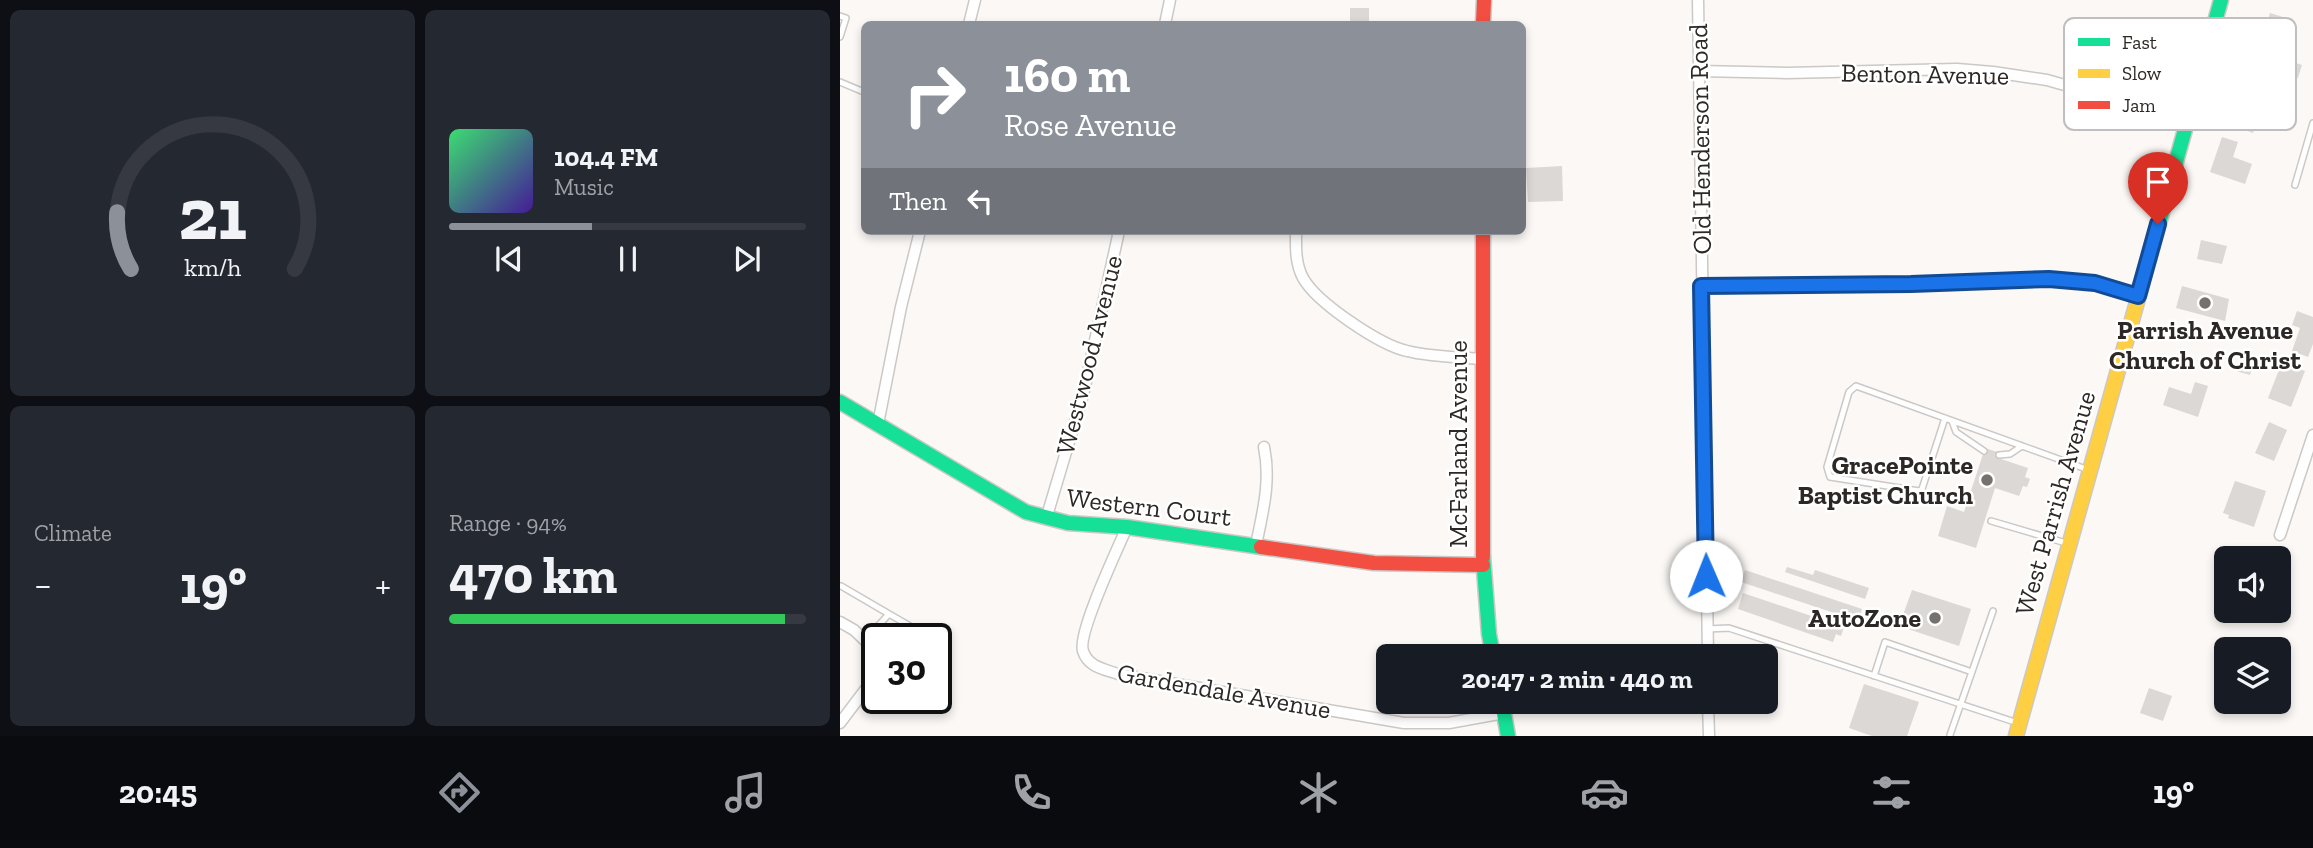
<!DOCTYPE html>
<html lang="en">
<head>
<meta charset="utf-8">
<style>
	:root { --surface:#171b24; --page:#242831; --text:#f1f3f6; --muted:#9ea1a6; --line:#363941; --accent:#8c9099 }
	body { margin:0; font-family:"Zilla Slab",serif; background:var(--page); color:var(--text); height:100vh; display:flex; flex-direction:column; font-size:26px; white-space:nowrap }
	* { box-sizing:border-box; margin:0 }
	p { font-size:23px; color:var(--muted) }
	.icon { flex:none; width:38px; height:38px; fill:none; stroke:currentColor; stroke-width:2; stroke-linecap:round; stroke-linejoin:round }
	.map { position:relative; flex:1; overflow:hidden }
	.panel { display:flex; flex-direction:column; gap:10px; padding:10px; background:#0d0f14; width:840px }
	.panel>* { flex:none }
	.guide { position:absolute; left:21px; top:21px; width:665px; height:214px; border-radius:10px; box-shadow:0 4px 10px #0003; background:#8c9099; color:#fff; overflow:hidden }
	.buttons { position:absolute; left:1374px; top:546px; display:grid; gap:14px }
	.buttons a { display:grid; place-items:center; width:77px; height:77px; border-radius:10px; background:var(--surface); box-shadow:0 4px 10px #0003; font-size:35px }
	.speed { position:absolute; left:21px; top:623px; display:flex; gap:14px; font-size:35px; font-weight:700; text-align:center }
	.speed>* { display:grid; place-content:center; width:91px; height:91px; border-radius:50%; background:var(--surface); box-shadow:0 4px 10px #0003; line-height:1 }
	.speed .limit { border:4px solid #111; border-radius:10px; background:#fff; color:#111 }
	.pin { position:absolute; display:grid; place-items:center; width:60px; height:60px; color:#fff; margin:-72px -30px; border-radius:50% 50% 50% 0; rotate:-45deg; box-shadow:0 0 7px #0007 }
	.pin .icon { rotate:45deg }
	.me { position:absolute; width:77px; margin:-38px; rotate:359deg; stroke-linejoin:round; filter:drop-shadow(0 0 5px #0008) }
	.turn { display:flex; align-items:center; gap:24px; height:147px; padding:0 28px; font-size:32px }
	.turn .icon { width:91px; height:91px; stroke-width:2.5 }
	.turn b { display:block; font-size:49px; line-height:60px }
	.then { display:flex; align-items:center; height:66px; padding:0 28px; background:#0003; gap:14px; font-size:26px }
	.big { font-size:52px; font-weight:700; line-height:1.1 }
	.panel .card { flex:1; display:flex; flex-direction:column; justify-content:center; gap:10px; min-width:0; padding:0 24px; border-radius:10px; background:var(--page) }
	.panel .dial { align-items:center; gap:0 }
	.dial svg { height:182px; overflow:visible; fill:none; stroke:var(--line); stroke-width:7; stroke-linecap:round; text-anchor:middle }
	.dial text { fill:var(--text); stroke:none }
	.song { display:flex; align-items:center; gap:21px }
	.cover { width:84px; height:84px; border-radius:10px; background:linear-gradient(135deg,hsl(140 70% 55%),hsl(260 70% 35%)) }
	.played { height:7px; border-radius:4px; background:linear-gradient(90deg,var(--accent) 40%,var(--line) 40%) }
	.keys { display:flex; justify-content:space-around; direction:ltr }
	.heat { display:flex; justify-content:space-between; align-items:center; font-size:38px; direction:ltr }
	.charge { height:10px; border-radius:5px; background:linear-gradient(90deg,#34c759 94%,var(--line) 0) }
	.panel .tiles { flex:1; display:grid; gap:10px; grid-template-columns:repeat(2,1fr) }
	.trip { position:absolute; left:536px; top:644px; width:402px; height:70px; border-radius:10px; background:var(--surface); box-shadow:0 4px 10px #0003; font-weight:700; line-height:70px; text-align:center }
	.menu { display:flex; height:112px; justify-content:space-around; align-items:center; background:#090b0e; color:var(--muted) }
	.menu .icon { width:49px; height:49px }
	.menu .selected { color:var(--accent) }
	.menu b { font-size:32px; color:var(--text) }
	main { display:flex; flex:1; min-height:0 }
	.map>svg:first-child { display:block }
	.building { fill:#dbd8d5 }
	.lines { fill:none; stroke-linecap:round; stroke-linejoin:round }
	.lane-casing { stroke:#cbc8c5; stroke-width:8 }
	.street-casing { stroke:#cbc8c5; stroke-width:13 }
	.fast-casing { stroke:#cbc8c5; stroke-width:17 }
	.slow-casing { stroke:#cbc8c5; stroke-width:17 }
	.jam-casing { stroke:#cbc8c5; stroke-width:17 }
	.lane { stroke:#fefefe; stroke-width:5 }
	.street { stroke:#fefefe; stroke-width:10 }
	.fast { stroke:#16e098; stroke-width:14 }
	.slow { stroke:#ffcf43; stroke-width:14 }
	.jam { stroke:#f24e42; stroke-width:14 }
	.route-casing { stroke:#114b97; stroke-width:18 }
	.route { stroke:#1a73e8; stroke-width:12 }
	.poi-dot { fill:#75716e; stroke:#fff; stroke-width:2.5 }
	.labels { text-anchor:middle; stroke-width:5; stroke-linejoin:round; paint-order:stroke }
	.street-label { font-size:26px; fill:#2d2825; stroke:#fff }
	.poi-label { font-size:26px; font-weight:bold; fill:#2d2825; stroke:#fff; text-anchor:end }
	.key { fill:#fff; stroke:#c0bebe; stroke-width:2 }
	.key-label { font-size:19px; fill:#2d2825 }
</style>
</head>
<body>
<main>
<section class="panel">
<div class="tiles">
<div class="card dial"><svg viewBox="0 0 100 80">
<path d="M14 69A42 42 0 1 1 86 69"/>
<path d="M14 69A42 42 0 0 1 8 44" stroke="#8c9099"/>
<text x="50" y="56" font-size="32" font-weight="700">21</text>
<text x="50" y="72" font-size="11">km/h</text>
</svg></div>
<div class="card">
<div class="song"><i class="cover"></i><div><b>104.4 FM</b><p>Music</p></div></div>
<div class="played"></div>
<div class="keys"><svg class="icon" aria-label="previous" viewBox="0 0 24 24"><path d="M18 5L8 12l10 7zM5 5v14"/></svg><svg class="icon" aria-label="pause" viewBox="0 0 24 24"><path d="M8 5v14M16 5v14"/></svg><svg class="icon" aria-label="next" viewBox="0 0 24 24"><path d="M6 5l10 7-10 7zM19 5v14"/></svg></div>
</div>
<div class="card"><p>Climate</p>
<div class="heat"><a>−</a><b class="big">19°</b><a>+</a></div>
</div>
<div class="card"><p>Range · 94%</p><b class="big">470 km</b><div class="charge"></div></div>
</div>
</section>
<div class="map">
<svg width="1473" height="736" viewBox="0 0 1473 736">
	<rect width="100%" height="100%" fill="#fbf8f5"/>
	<path class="building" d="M510,8H529V24H510Z
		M1430,13L1450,19L1442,45L1422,39Z
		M1447,60L1462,65L1458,78L1443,74Z
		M1405,106L1421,111L1413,133L1397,127Z
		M1382,137L1398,142L1393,157L1412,164L1405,184L1370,172Z
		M722,166L723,201L688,202L686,168Z
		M1361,240L1387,246L1382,264L1357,259Z
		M1342,286L1389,299L1385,321L1336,308Z
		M1457,311L1473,317V344L1468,357L1452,351L1460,328L1452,325Z
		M1402,353L1416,357L1410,375L1396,371Z
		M1442,362L1465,371L1451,407L1428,398Z
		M1355,382L1368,386L1358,417L1323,405L1329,387L1351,394Z
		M1429,422L1447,430L1434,461L1415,453Z
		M1145,448L1160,453L1158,458L1188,468L1185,477L1190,479L1187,487L1183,486L1179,496L1155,488L1136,548L1098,536L1107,506L1124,512Z
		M1395,481L1426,491L1414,527L1388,518L1389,515L1383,513Z
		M947,567L973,575L975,570L1029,588L1025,599L945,572Z
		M905,570L1022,609L1018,621L901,582Z
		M1072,590L1131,609L1119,646L1059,626Z
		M903,593L1004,627L1001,636L996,634L993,642L898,609Z
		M1024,684L1079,702L1067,736H1032L1009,728Z
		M1309,688L1332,696L1323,721L1300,713Z"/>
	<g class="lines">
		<g class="lane-casing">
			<path id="lane" d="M0,16L6,18L0,37
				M0,82L24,92
				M1455,185L1473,123
				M1105,418L1082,489L1079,491L990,477L987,467L1009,392L1016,386L1246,469
				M1112,421L1116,432L1144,451
				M1159,455L1170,454L1182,446
				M1151,521L1226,543
				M1,586L49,614L25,640
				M49,614L89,637
				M867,629L889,628L1178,723
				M1034,676L1045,642L1132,672
				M1110,735L1153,611"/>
		</g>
		<g class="street-casing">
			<path id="street" d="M858,0L868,656
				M129,24L135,0
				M325,24L330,0
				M859,71L947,73L1117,69L1153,72L1207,80L1347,120
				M456,231C456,247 455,263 463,278C477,303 540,345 567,351C591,357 618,357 642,359
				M861,286L1071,284L1209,279L1255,283L1299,296
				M38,424L61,307L80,231
				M206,519L243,395L279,231
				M287,527C278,548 237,634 243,651C248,667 264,669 278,674L564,723H609L664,713
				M1440,535L1473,435
				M416,545C423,511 431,481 424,447
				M0,622L14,630L37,652
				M868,702L869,736
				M0,723L37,674"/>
		</g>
		<g class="fast-casing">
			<path id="fast" d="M1309,259L1381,0
				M0,402L186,512L228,523L287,527L421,547
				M643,556L649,634L653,656
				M662,702L668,736"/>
		</g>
		<g class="slow-casing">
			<path id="slow" d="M1176,736L1309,259"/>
		</g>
		<g class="jam-casing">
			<path id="jam" d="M643,24L644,0
				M643,231V556
				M421,547L534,563L643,565"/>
		</g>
		<use href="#lane" class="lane"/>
		<use href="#street" class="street"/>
		<use href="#fast" class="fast"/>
		<use href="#slow" class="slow"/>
		<use href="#jam" class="jam"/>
	</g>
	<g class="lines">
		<g class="route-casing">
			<path id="route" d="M866,576L861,286L1071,284L1209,279L1255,283L1298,296L1318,224"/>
		</g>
		<use href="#route" class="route"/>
	</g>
	<g class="poi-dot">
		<circle cx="1365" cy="303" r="7"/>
		<circle cx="1147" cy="480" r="7"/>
		<circle cx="1095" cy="618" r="7"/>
	</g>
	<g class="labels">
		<g class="street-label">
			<text transform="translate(1085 74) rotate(1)" y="9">Benton Avenue</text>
			<text transform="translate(860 139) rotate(-91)" y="9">Old Henderson Road</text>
			<text transform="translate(249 355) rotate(-76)" y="9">Westwood Avenue</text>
			<text transform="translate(618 444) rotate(-90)" y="9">McFarland Avenue</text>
			<text transform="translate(1215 503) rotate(-74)" y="9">West Parrish Avenue</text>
			<text transform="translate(309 507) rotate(7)" y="9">Western Court</text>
			<text transform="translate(384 691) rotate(10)" y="9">Gardendale Avenue</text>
		</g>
		<g class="poi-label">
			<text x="1365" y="339" text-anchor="middle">Parrish Avenue<tspan x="1365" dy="30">Church of Christ</tspan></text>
			<text x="1133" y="474">GracePointe<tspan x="1133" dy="30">Baptist Church</tspan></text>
			<text x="1081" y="627">AutoZone</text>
		</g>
	</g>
	<rect x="1224" y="18" width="232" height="112" rx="10" class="key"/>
	<rect x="1238" y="38" width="32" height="8" fill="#16e098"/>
	<rect x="1238" y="69" width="32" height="9" fill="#ffcf43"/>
	<rect x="1238" y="101" width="32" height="8" fill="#f24e42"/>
	<g class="key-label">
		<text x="1282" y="49">Fast</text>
		<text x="1282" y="80">Slow</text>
		<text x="1282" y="112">Jam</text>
	</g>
</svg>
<div class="buttons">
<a><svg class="icon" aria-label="sound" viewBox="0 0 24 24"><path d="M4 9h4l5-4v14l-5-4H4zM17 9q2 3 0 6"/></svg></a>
<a><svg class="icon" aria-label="layers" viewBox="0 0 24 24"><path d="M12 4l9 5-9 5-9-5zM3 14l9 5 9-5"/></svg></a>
</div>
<div class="speed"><div class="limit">30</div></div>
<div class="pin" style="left:1318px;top:224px;background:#d93025"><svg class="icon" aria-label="arrive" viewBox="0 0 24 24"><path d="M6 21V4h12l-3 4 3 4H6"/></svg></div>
<svg class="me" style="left:866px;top:576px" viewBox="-20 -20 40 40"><circle r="19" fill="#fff"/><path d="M0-13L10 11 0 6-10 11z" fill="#1a73e8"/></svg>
<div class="trip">20:47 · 2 min · 440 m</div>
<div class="guide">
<div class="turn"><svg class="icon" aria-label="right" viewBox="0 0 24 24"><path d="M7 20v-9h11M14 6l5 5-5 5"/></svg><div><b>160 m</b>Rose Avenue</div></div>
<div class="then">Then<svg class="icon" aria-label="left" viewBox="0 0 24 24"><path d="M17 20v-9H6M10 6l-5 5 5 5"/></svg></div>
</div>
</div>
</main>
<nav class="menu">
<b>20:45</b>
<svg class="icon selected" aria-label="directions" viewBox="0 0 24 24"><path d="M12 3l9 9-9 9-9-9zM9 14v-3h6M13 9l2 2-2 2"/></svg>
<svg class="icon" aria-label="music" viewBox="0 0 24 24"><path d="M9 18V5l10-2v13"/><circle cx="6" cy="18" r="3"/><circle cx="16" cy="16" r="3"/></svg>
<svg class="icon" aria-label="phone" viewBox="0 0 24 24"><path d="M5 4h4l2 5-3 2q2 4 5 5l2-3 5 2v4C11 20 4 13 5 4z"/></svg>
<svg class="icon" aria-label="climate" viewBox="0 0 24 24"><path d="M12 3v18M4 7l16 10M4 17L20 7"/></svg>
<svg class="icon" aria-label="car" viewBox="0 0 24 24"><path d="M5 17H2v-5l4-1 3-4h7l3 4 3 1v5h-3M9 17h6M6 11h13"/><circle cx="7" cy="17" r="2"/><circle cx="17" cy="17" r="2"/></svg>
<svg class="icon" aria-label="filters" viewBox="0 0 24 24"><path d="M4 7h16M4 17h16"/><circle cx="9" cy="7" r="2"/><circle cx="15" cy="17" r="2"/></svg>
<b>19°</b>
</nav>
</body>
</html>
